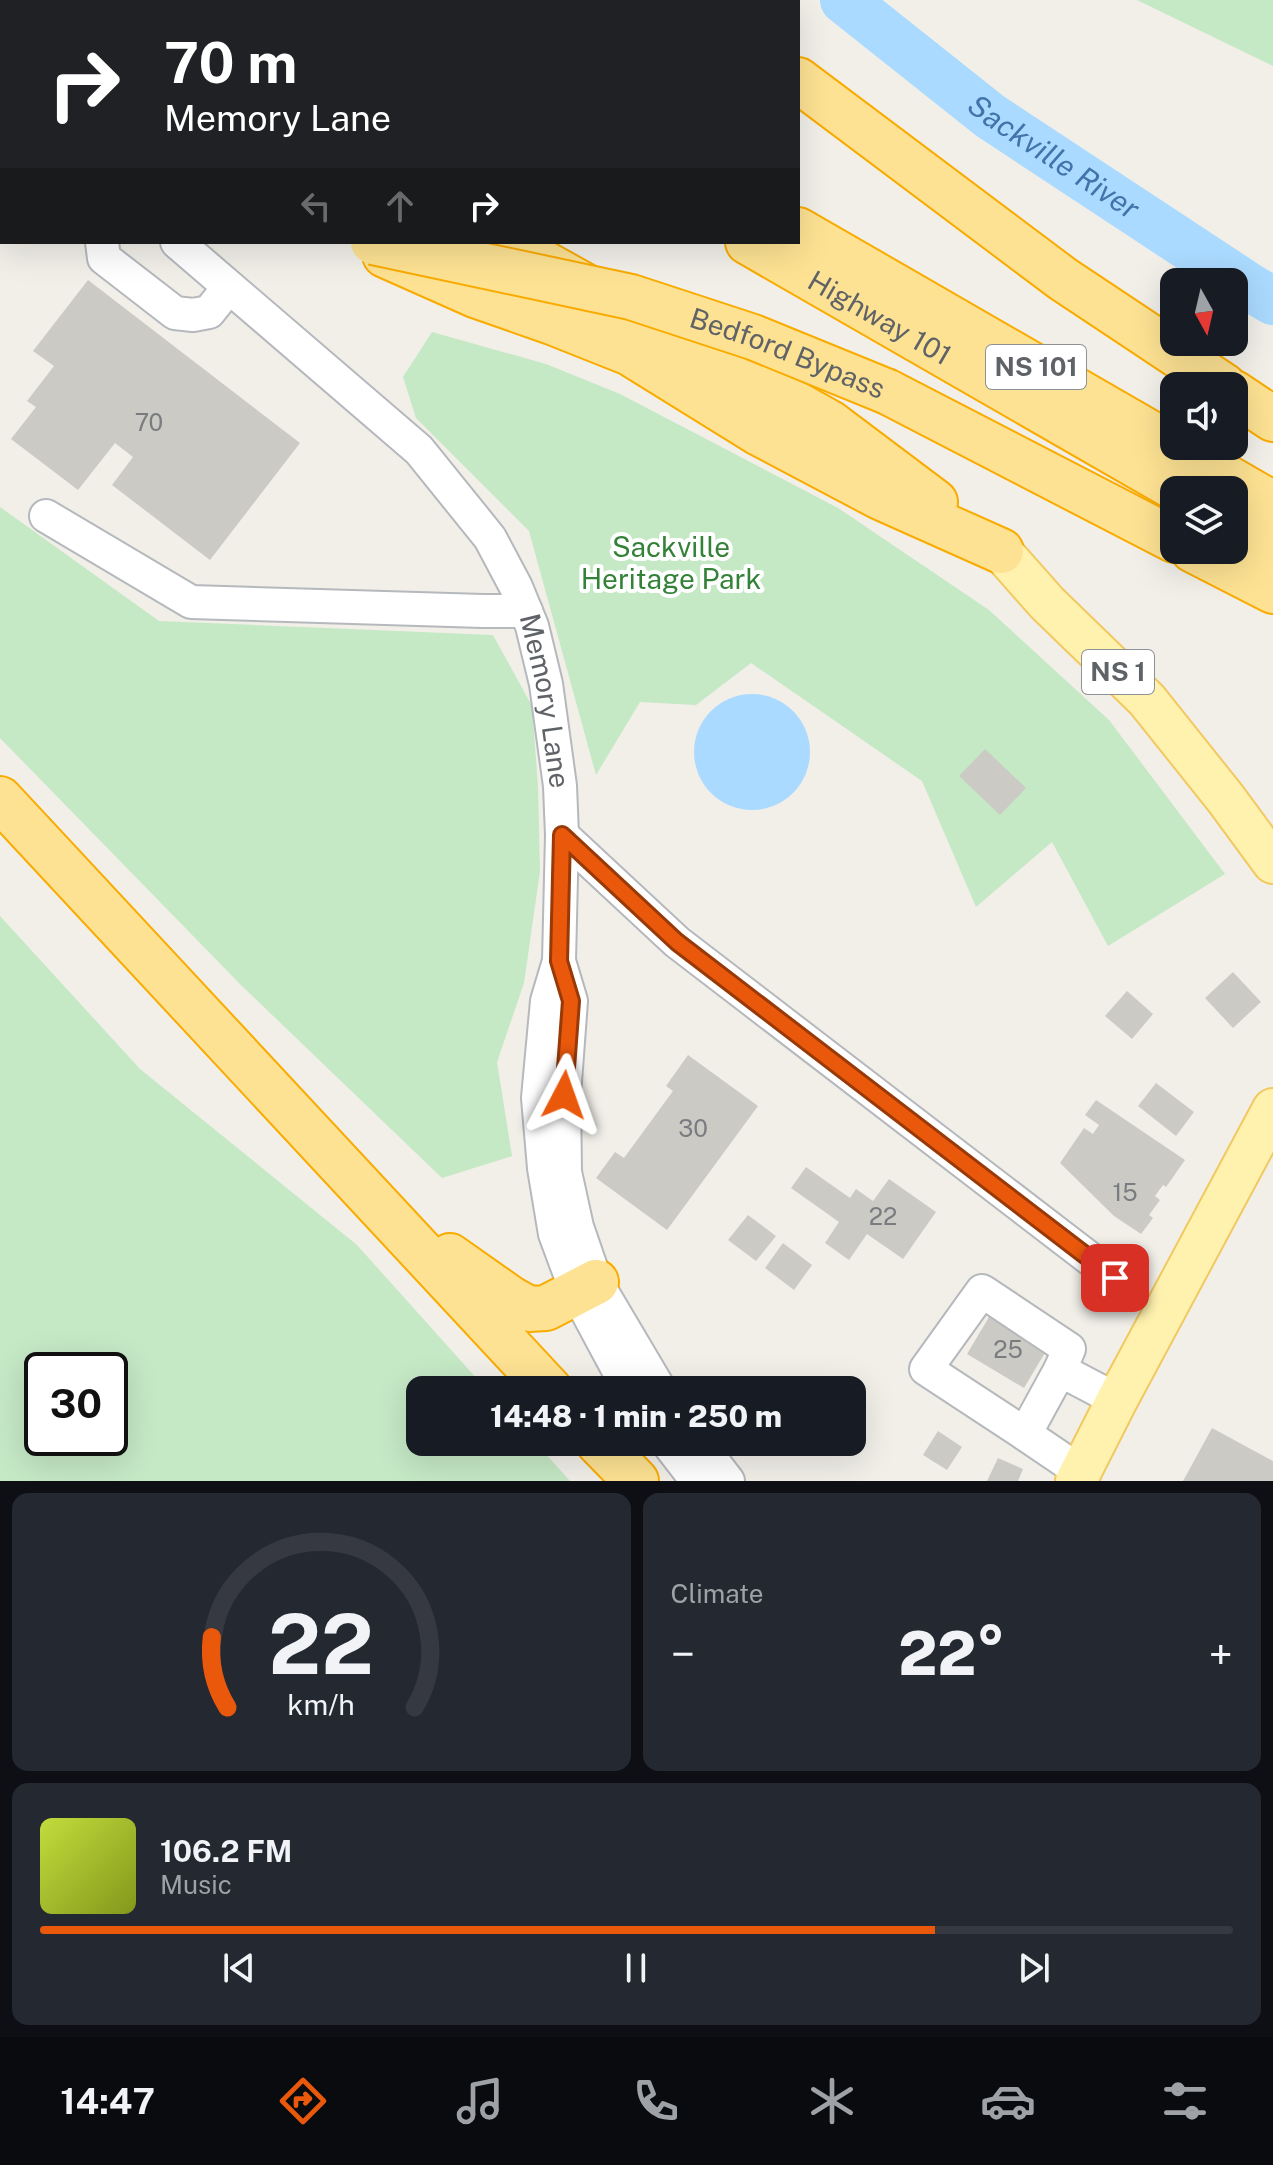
<!DOCTYPE html>
<html lang="en">
<head>
<meta charset="utf-8">
<style>
	:root { --surface:#171b24; --page:#242831; --text:#f1f3f6; --muted:#9ea1a6; --line:#363941; --accent:#ea580c }
	body { margin:0; font-family:"Public Sans",sans-serif; background:var(--page); color:var(--text); height:100vh; display:flex; flex-direction:column; font-size:30px; white-space:nowrap }
	* { box-sizing:border-box; margin:0 }
	p { font-size:26px; color:var(--muted) }
	.icon { flex:none; width:44px; height:44px; fill:none; stroke:currentColor; stroke-width:2; stroke-linecap:round; stroke-linejoin:round }
	.map { position:relative; height:1481px; overflow:hidden }
	.drawer { display:flex; flex-direction:column; gap:12px; padding:12px; background:#0d0f14; flex:1 }
	.drawer>* { flex:none }
	.guide { position:absolute; left:0px; top:0px; width:800px; height:244px; box-shadow:0 8px 32px #0002; background:#202124; color:#fff; overflow:hidden }
	.needle { width:52px; rotate:172deg }
	.controls { position:absolute; left:1160px; top:268px; display:grid; gap:16px }
	.controls a { display:grid; place-items:center; width:88px; height:88px; border-radius:16px; background:var(--surface); box-shadow:0 8px 32px #0002; font-size:40px }
	.speed { position:absolute; left:24px; top:1352px; display:flex; gap:16px; font-size:40px; font-weight:700; text-align:center }
	.speed>* { display:grid; place-content:center; width:104px; height:104px; border-radius:50%; background:var(--surface); box-shadow:0 8px 32px #0002; line-height:1 }
	.speed .limit { border:4px solid #111; border-radius:12px; background:#fff; color:#111 }
	.pin { position:absolute; display:grid; place-items:center; width:68px; height:68px; color:#fff; margin:-34px; border-radius:16px; box-shadow:0 4px 12px #0006 }
	.me { position:absolute; width:88px; margin:-44px; rotate:4deg; stroke-linejoin:round; filter:drop-shadow(0 0 6px #0008) }
	.turn { display:flex; align-items:center; gap:28px; height:168px; padding:0 32px; font-size:36px }
	.turn .icon { width:104px; height:104px; stroke-width:2.5 }
	.turn b { display:block; font-size:56px; line-height:68px }
	.lanes { display:flex; align-items:center; height:76px; padding:0 32px; background:#0003; justify-content:center; gap:40px; direction:ltr }
	.lanes .off { opacity:.35 }
	.big { font-size:60px; font-weight:800; line-height:1.1 }
	.drawer .card { flex:1; display:flex; flex-direction:column; justify-content:center; gap:12px; min-width:0; padding:0 28px; border-radius:16px; background:var(--page) }
	.drawer .dial { align-items:center; gap:0 }
	.dial svg { height:208px; overflow:visible; fill:none; stroke:var(--line); stroke-width:7; stroke-linecap:round; text-anchor:middle }
	.dial text { fill:var(--text); stroke:none }
	.song { display:flex; align-items:center; gap:24px }
	.cover { width:96px; height:96px; border-radius:12px; background:linear-gradient(135deg,hsl(70 70% 55%),hsl(70 70% 35%)) }
	.played { height:8px; border-radius:4px; background:linear-gradient(90deg,var(--accent) 75%,var(--line) 75%) }
	.keys { display:flex; justify-content:space-around; direction:ltr }
	.heat { display:flex; justify-content:space-between; align-items:center; font-size:44px; direction:ltr }
	.drawer .tiles { flex:1; display:grid; gap:12px; grid-template-columns:1fr 1fr }
	.card:last-child { grid-column:span 2 }
	.trip { position:absolute; left:406px; top:1376px; width:460px; height:80px; border-radius:16px; background:var(--surface); box-shadow:0 8px 32px #0002; font-weight:800; line-height:80px; text-align:center }
	.tabs { display:flex; height:128px; justify-content:space-around; align-items:center; background:#090b0e; color:var(--muted) }
	.tabs .icon { width:56px; height:56px }
	.tabs .active { color:var(--accent) }
	.tabs b { font-size:36px; color:var(--text) }
	.map>svg:first-child { display:block }
	.green { fill:#c5e8c5; fill-rule:evenodd }
	.water { fill:#aadaff }
	.lines { fill:none; stroke-linecap:round; stroke-linejoin:round }
	.river { stroke:#aadaff; stroke-width:48 }
	.building { fill:#cccac5 }
	.minor-casing { stroke:#b5b8bc; stroke-width:36 }
	.major-casing { stroke:#f2c960; stroke-width:44 }
	.highway-casing { stroke:#f9ab00; stroke-width:48 }
	.minor { stroke:#fff; stroke-width:32 }
	.major { stroke:#fff2af; stroke-width:40 }
	.highway { stroke:#fde293; stroke-width:44 }
	.highway-bridge-casing { stroke:#f9ab00; stroke-width:48; stroke-linecap:butt }
	.highway-bridge { stroke:#fde293; stroke-width:44 }
	.route-casing { stroke:#983908; stroke-width:20 }
	.route { stroke:#ea580c; stroke-width:14 }
	.labels { text-anchor:middle; stroke-width:8; stroke-linejoin:round; paint-order:stroke }
	.number-label { font-size:24px; fill:#7a7d7f }
	.shield { fill:#fff; stroke:#8f9295; stroke-width:2 }
	.shield-label { font-size:26px; font-weight:bold; fill:#5f6368 }
	.street-label { font-size:28px; fill:#5f6368; stroke:#fff }
	.park-label { font-size:28px; fill:#348238; stroke:#fff }
	.water-label { font-size:30px; font-style:italic; fill:#4174aa; stroke:#fff }
</style>
</head>
<body>
<div class="map">
<svg width="1273" height="1481" viewBox="0 0 1273 1481">
	<rect width="100%" height="100%" fill="#f1efe8"/>
	<path class="green" d="M1137,0H1273V66Z
		M432,332L546,364L620,394L838,508L989,610L1109,720L1225,874L1108,946L1052,842L976,907L922,781L751,663L696,705L640,702L596,775L529,531L416,418L403,377Z
		M0,507L159,621L493,635L532,706L538,786L540,871L524,983L497,1062L512,1156L442,1178L241,985L0,738Z
		M0,916L140,1069L357,1245L487,1390H420V1442H535L570,1481H0ZM42,1370H110V1438H42Z"/>
	<path class="water" d="M694 752a58 58 0 1 1 116 0a58 58 0 1 1-116 0Z"/>
	<g class="lines">
		<path class="river" id="s1" d="M844,0L990,116L1251,288L1273,301"/>
	</g>
	<path class="building" d="M88,280L300,443L210,560L112,485L133,457L115,443L78,490L11,439L36,407L27,401L54,366L33,351Z
		M985,749L1026,788L1000,815L959,776Z
		M1233,972L1261,1002L1233,1028L1205,998Z
		M1127,991L1153,1014L1132,1039L1105,1016Z
		M688,1055L758,1106L667,1230L596,1178L615,1152L624,1158L673,1091L666,1086Z
		M1156,1083L1194,1112L1176,1136L1138,1106Z
		M1096,1100L1185,1160L1166,1187L1163,1185L1155,1196L1160,1200L1149,1215L1153,1218L1141,1234L1114,1216L1060,1163L1084,1128L1093,1134L1099,1125L1085,1115Z
		M806,1167L850,1198L856,1189L873,1201L889,1179L936,1212L903,1259L867,1234L849,1260L825,1243L839,1222L791,1188Z
		M748,1215L776,1236L756,1261L728,1240Z
		M783,1243L812,1265L794,1290L765,1268Z
		M992,1312L1049,1346L1024,1388L967,1354Z
		M1212,1428L1273,1461V1481H1183Z
		M938,1431L962,1447L947,1470L923,1455Z
		M998,1458L1023,1469L1018,1481H987Z"/>
	<g class="lines">
		<g class="minor-casing">
			<g id="minor">
				<path d="M0,90L2,91"/>
				<path d="M0,200L2,197"/>
				<path d="M102,242L104,258L175,313L193,315L209,312L229,287"/>
				<path id="s2" d="M177,242L419,450L490,538L516,587L532,626L546,684L560,786L562,835L559,961L547,1001L538,1098L544,1168L555,1234L577,1293L629,1390"/>
				<path d="M46,516L191,602L483,611H526"/>
				<path d="M562,835L677,942L1115,1278"/>
				<path d="M559,961L571,1001L564,1095L565,1172L577,1227L596,1282L660,1390"/>
				<path d="M1025,1434L926,1369L982,1291L1069,1349L1060,1370"/>
				<path d="M667,1442L697,1481"/>
				<path d="M698,1442L728,1481"/>
				<path d="M1081,1472L1025,1434L1060,1370L1117,1400"/>
			</g>
		</g>
		<g class="major-casing">
			<path id="major" d="M1001,551L1047,603L1147,700L1226,799L1273,863
				M1076,1481L1117,1400L1273,1109"/>
		</g>
		<g class="highway-casing">
			<g id="highway">
				<path d="M58,0L60,2"/>
				<path d="M210,0L211,2"/>
				<path d="M330,0L333,2"/>
				<path d="M400,0L403,2"/>
				<path d="M692,0L694,2"/>
				<path d="M798,80L1063,279L1224,386"/>
				<path d="M0,163H2"/>
				<path d="M798,230L1273,504"/>
				<path d="M506,242L830,423L935,502"/>
				<path id="s3" d="M748,242L1179,490"/>
				<path d="M385,255L475,295L552,322L630,353L759,433L880,497L1001,551"/>
				<path d="M888,392L1174,540"/>
				<path d="M1234,393L1273,419"/>
				<path d="M1234,522L1273,544"/>
				<path d="M1193,550L1273,591"/>
				<path d="M0,799L550,1390"/>
				<path d="M450,1256L511,1299L529,1309L546,1308L596,1282"/>
				<path d="M598,1442L636,1481"/>
			</g>
		</g>
		<use href="#minor" class="minor"/>
		<use href="#major" class="major"/>
		<use href="#highway" class="highway"/>
		<g class="highway-bridge-casing">
			<g id="highway-bridge">
				<path id="s4" d="M373,242L631,297L753,337L888,392"/>
			</g>
		</g>
		<use href="#highway-bridge" class="highway-bridge"/>
	</g>
	<g class="lines">
		<g class="route-casing">
			<path id="route" d="M564,1095L571,1001L559,961L562,835L677,942L1115,1278"/>
		</g>
		<use href="#route" class="route"/>
	</g>
	<g class="labels">
		<g class="number-label">
			<text x="149" y="431">70</text>
			<text x="693" y="1137">30</text>
			<text x="1125" y="1201">15</text>
			<text x="883" y="1225">22</text>
			<text x="1008" y="1358">25</text>
		</g>
		<g class="shield">
			<rect x="986" y="345" width="100" height="44" rx="6"/>
			<rect x="1082" y="650" width="72" height="44" rx="6"/>
		</g>
		<g class="shield-label">
			<text x="1036" y="376">NS 101</text>
			<text x="1118" y="681">NS 1</text>
		</g>
		<g class="street-label">
			<text dy="10" stroke="none"><textPath href="#s3" startOffset="152">Highway 101</textPath></text>
			<text dy="10" stroke="none"><textPath href="#s4" startOffset="430">Bedford Bypass</textPath></text>
			<text dy="10" stroke="none"><textPath href="#s2" startOffset="606">Memory Lane</textPath></text>
		</g>
		<g class="park-label">
			<text x="671" y="557">Sackville<tspan x="671" dy="32">Heritage Park</tspan></text>
		</g>
		<g class="water-label">
			<text dy="10" stroke="none"><textPath href="#s1" startOffset="262">Sackville River</textPath></text>
		</g>
	</g>
</svg>
<div class="controls">
<a><svg class="needle" viewBox="-14 -14 28 28"><path d="M0-13l5 13h-10z" fill="#e53935"/><path d="M0 13l5-13h-10z" fill="#9ea1a6"/></svg></a>
<a><svg class="icon" aria-label="sound" viewBox="0 0 24 24"><path d="M4 9h4l5-4v14l-5-4H4zM17 9q2 3 0 6"/></svg></a>
<a><svg class="icon" aria-label="layers" viewBox="0 0 24 24"><path d="M12 4l9 5-9 5-9-5zM3 14l9 5 9-5"/></svg></a>
</div>
<div class="speed"><div class="limit">30</div></div>
<div class="pin" style="left:1115px;top:1278px;background:#d93025"><svg class="icon" aria-label="arrive" viewBox="0 0 24 24"><path d="M6 21V4h12l-3 4 3 4H6"/></svg></div>
<svg class="me" style="left:564px;top:1095px" viewBox="-20 -20 40 40"><path d="M0-17L14 15 0 8-14 15z" fill="#ea580c" stroke="#fff" stroke-width="4"/></svg>
<div class="trip">14:48 · 1 min · 250 m</div>
<div class="guide">
<div class="turn"><svg class="icon" aria-label="right" viewBox="0 0 24 24"><path d="M7 20v-9h11M14 6l5 5-5 5"/></svg><div><b>70 m</b>Memory Lane</div></div>
<div class="lanes"><svg class="icon off" aria-label="left" viewBox="0 0 24 24"><path d="M17 20v-9H6M10 6l-5 5 5 5"/></svg><svg class="icon off" aria-label="ahead" viewBox="0 0 24 24"><path d="M12 20V5M6 11l6-6 6 6"/></svg><svg class="icon" aria-label="right" viewBox="0 0 24 24"><path d="M7 20v-9h11M14 6l5 5-5 5"/></svg></div>
</div>
</div>
<section class="drawer">
<div class="tiles">
<div class="card dial"><svg viewBox="0 0 100 80">
<path d="M14 69A42 42 0 1 1 86 69"/>
<path d="M14 69A42 42 0 0 1 8 42" stroke="#ea580c"/>
<text x="50" y="56" font-size="32" font-weight="700">22</text>
<text x="50" y="72" font-size="11">km/h</text>
</svg></div>
<div class="card"><p>Climate</p>
<div class="heat"><a>−</a><b class="big">22°</b><a>+</a></div>
</div>
<div class="card">
<div class="song"><i class="cover"></i><div><b>106.2 FM</b><p>Music</p></div></div>
<div class="played"></div>
<div class="keys"><svg class="icon" aria-label="previous" viewBox="0 0 24 24"><path d="M18 5L8 12l10 7zM5 5v14"/></svg><svg class="icon" aria-label="pause" viewBox="0 0 24 24"><path d="M8 5v14M16 5v14"/></svg><svg class="icon" aria-label="next" viewBox="0 0 24 24"><path d="M6 5l10 7-10 7zM19 5v14"/></svg></div>
</div>
</div>
</section>
<nav class="tabs">
<b>14:47</b>
<svg class="icon active" aria-label="directions" viewBox="0 0 24 24"><path d="M12 3l9 9-9 9-9-9zM9 14v-3h6M13 9l2 2-2 2"/></svg>
<svg class="icon" aria-label="music" viewBox="0 0 24 24"><path d="M9 18V5l10-2v13"/><circle cx="6" cy="18" r="3"/><circle cx="16" cy="16" r="3"/></svg>
<svg class="icon" aria-label="phone" viewBox="0 0 24 24"><path d="M5 4h4l2 5-3 2q2 4 5 5l2-3 5 2v4C11 20 4 13 5 4z"/></svg>
<svg class="icon" aria-label="climate" viewBox="0 0 24 24"><path d="M12 3v18M4 7l16 10M4 17L20 7"/></svg>
<svg class="icon" aria-label="car" viewBox="0 0 24 24"><path d="M5 17H2v-5l4-1 3-4h7l3 4 3 1v5h-3M9 17h6M6 11h13"/><circle cx="7" cy="17" r="2"/><circle cx="17" cy="17" r="2"/></svg>
<svg class="icon" aria-label="filters" viewBox="0 0 24 24"><path d="M4 7h16M4 17h16"/><circle cx="9" cy="7" r="2"/><circle cx="15" cy="17" r="2"/></svg>
</nav>
</body>
</html>
